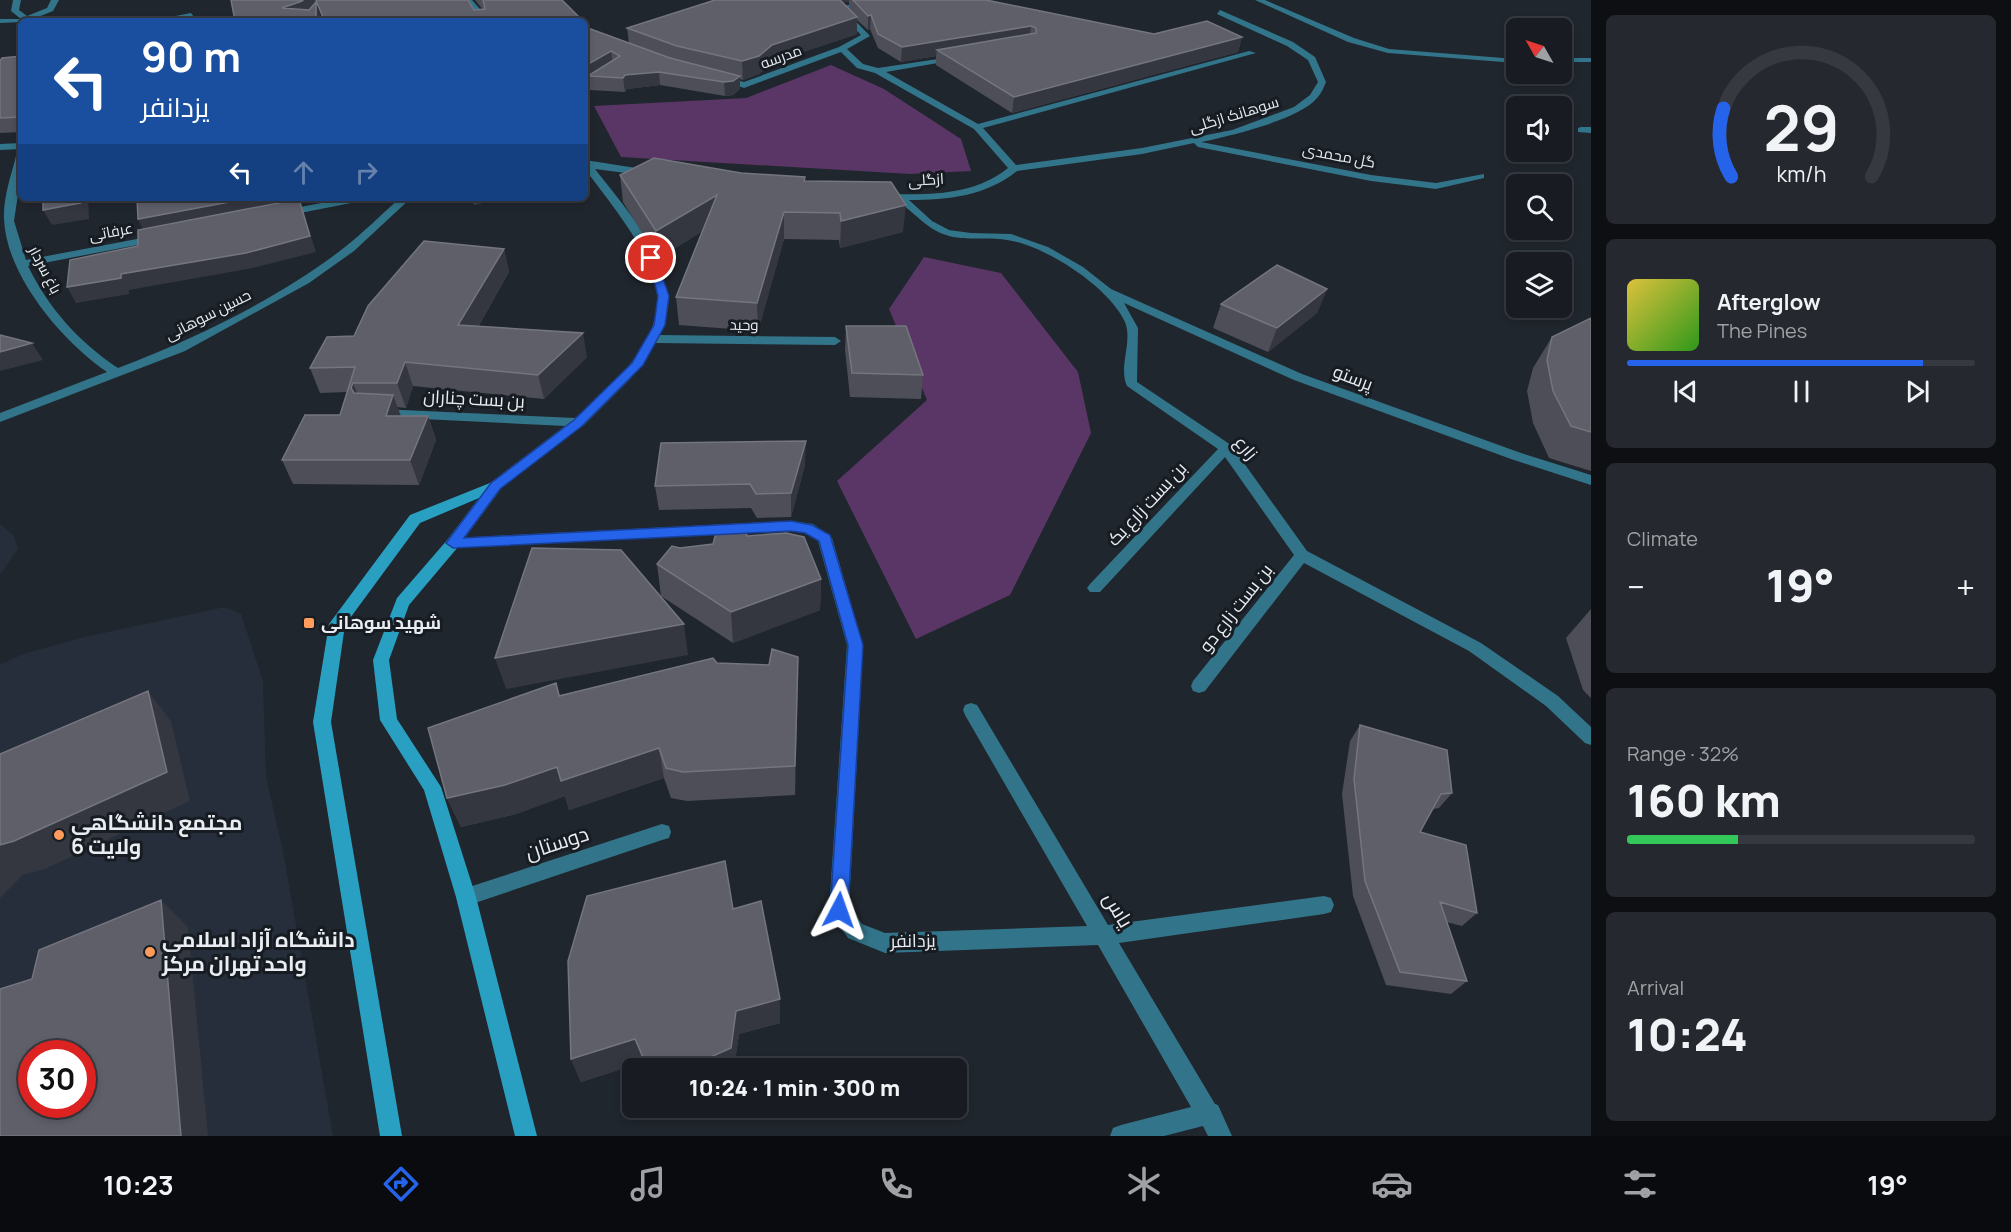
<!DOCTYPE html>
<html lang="en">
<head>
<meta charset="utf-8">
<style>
	:root { --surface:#181c22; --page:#25292f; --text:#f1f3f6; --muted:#9fa1a5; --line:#363a40; --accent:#2563eb }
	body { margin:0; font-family:Manrope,Cairo,sans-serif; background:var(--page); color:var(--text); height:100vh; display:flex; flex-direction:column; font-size:22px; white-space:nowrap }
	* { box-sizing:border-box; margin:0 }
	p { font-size:20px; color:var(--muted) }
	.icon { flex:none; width:33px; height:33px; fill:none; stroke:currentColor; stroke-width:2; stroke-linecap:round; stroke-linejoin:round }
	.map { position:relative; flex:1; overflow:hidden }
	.details { display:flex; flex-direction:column; gap:15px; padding:15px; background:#0d0f13; width:420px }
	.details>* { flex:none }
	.banner { position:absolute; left:18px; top:18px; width:570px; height:183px; border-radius:9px; box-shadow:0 3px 9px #0003,0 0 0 2px var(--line); background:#1a4fa0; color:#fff; overflow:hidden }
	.needle { width:39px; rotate:309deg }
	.buttons { position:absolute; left:1506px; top:18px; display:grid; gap:12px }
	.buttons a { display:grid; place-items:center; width:66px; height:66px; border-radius:9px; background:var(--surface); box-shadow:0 3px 9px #0003,0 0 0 2px var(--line); font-size:30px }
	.speed { position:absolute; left:18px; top:1040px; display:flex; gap:12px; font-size:30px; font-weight:700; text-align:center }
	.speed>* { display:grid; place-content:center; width:78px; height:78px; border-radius:50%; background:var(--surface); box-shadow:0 3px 9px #0003,0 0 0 2px var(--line); line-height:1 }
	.speed .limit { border:9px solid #d22; background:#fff; color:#111 }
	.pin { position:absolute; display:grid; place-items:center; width:51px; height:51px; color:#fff; margin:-26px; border:3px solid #fff; border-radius:50%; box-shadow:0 2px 6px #0007 }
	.me { position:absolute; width:66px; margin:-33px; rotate:4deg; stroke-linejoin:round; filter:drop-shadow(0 0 4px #0008) }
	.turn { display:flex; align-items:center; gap:21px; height:126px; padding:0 24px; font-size:27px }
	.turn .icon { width:78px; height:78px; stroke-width:2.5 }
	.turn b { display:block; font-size:42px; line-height:51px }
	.lanes { display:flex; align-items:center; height:57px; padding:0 24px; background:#0003; justify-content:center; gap:30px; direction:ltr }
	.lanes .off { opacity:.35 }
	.big { font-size:45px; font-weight:800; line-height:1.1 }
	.details .widget { flex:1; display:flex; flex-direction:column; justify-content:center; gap:9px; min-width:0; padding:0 21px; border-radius:9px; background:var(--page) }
	.details .dial { align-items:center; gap:0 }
	.dial svg { height:156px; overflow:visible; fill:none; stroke:var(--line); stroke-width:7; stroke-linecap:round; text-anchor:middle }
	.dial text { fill:var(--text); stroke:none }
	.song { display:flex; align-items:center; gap:18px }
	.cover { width:72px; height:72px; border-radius:9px; background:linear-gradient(135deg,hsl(50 70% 55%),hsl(110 70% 35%)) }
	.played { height:6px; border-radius:3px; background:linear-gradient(90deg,var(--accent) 85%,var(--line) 85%) }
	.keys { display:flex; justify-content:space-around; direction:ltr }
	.heat { display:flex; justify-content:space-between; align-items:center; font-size:33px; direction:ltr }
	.charge { height:9px; border-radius:4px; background:linear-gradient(90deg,#34c759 32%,var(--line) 0) }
	.trip { position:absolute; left:622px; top:1058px; width:345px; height:60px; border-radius:9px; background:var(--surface); box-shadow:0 3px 9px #0003,0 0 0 2px var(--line); font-weight:800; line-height:60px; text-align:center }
	.tab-bar { display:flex; height:96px; justify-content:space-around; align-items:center; background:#0a0b0e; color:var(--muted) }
	.tab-bar .icon { width:42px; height:42px }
	.tab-bar .selected { color:var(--accent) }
	.tab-bar b { font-size:27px; color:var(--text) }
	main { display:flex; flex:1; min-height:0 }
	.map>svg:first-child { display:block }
	.built { fill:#252e3a; fill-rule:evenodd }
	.green { fill:#593665 }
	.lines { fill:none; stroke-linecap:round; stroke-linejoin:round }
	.lane { fill:#327489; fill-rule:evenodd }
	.street { fill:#327489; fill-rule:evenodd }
	.secondary { fill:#29a0c2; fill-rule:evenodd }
	.wall { fill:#4e4e58; fill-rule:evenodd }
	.shaded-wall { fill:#343740 }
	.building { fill:#5e5f68; stroke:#74757e; stroke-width:1.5; fill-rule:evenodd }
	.route { fill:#2563eb; stroke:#184099; stroke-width:1.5 }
	.poi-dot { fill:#ff9b5b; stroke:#171c23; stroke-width:2 }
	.labels { text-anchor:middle; stroke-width:6; stroke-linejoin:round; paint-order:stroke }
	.far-street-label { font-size:15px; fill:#e9edf2; stroke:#171c23 }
	.street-label { font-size:18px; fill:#e9edf2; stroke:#171c23 }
	.poi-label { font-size:18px; font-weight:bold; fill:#e9edf2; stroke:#171c23; text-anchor:start }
	.near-poi-label { font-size:21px; font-weight:bold; fill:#e9edf2; stroke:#171c23; text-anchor:start }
	.near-street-label { font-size:21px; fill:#e9edf2; stroke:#171c23 }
</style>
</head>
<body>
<main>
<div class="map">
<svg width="1591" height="1136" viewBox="0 0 1591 1136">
	<rect width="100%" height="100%" fill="#20262d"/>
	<path class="built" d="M0,524L13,535L18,548L0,575Z
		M225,607L241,614L263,681L266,777L283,851L333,1136H0V665L23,654L80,638ZM32,1053H82V1104H32Z"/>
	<path class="green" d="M831,65L884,89L961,139L971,171L910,174L621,157L594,106L746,98Z
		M924,257L1001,273L1078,372L1091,433L1010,595L916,639L837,481L927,400L889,309Z"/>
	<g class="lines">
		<path class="lane" d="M1255,0H1265L1354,38L1389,49L1516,59V63L1388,53L1348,42Z
			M1562,58H1591V62H1562Z"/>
		<path class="street" d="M13,0H21L19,10L27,16L47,8L51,0H59L53,11L33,19L43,21L0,23V19H21L11,11Z
			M464,0H472L485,15L486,21H478L477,15Z
			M870,2L873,6L844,9L870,36L847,49L863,64L878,68L958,56L959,58L955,60L886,72L978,124L1249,51L1256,53L983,128L1016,165L1142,148L1232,130L1294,107L1310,95L1318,82L1308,60L1287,46L1217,14L1220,10L1293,42L1315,57L1326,82C1324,87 1321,94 1317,98C1299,120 1229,136 1201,142L1371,175L1436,183L1484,174V178L1436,189L1371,181L1198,147L1194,143L1142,154L1017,171C986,196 948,200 909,200L932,221L949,230L971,233L1011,234L1048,247L1083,267L1111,289L1302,374L1521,453L1591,475V485L1511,459L1294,380L1124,303L1138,328L1137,382L1231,445L1307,551L1481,643L1558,696L1591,727V745L1585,743L1546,706L1469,651L1304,563L1205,691L1199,693L1193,691L1191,686L1193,681L1294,555L1225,457L1100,592H1090L1087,588L1090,584L1218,449L1127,386C1118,367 1133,342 1125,322C1109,287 1045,245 1007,240C985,236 964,242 943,234C923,227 906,202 890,199V195L894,194C934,195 976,194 1008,168L974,129L875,73L857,68L841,52L744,88L718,79L722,76L744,82L839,47L861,35L834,7Z
			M191,13L194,17L156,21L160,19Z
			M1581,127H1591V133L1578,132V128Z
			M21,143V149L0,150V144Z
			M21,153V174L14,221L26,260L158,235L163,238L158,241L28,266C49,309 78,341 118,368C194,339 280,298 345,247C364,232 382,214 400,198H411L354,251L309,283L185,351L0,422V413L107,372C63,342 6,276 4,219C3,198 11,176 16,156Z
			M585,160L649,170L654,173L649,176L595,169C629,213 688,276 659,335L835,337L841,341L835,345L656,343L630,379L584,425L495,491L488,486L490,483L565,426L381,417L375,413L381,409L575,418C609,388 660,346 657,296C655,255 609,202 585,169Z
			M347,198L352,201L351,203L285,216L280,213L285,210Z
			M791,521L813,524L832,538L863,645L849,907L862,924L885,933L1087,926L965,715L963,710L965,705L971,703L977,705L1108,925L1324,896L1331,898L1334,905L1331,912L1324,914L1119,943L1215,1104L1218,1105L1232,1136H1208L1203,1126L1164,1136H1110L1113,1128L1121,1125L1191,1107L1098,945L885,953L848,938L829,910L847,645L818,541L805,533L791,531L453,548L446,543L453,538Z
			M662,824L669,826L671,832L669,838L662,840L466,906L459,903L456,897L459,891L466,888Z"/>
		<path class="secondary" d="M495,481L502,486L500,490L458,547L409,605L389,660L397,719L441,787L476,897L537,1136H515L456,897L424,790L380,720L373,660L397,598L448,539L479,498L420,523L345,625L331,722L402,1136H380L313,722L329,624L410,515Z"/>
	</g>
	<path class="wall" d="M475,0H562L581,21H323L316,1L483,10Z
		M715,0H986L1154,34L1242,37L1238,52L1012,113L936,65V56L901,62L878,48L870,29L868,30L857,20V34L773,62L759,74L743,80L740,79V89L733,95L725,96L660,85L627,89L625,92L590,90L589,79L585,81V27L629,43L627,28ZM843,2H849V8Z
		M21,56V132L0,133V61Z
		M741,173L805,181L903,232L840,248L839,240L784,239L758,331L679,325L676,297L702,231L658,259L623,202L620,175Z
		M468,198H499L475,205Z
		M504,249L509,272L478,327L587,357L544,399L413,386L406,408L397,407L400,416H428L436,440L419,485L293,484L282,460L340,415L347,392L320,393L310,368L354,336Z
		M1327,289L1317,313L1268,352L1213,328L1221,304Z
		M1591,318V471L1549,458L1533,423L1527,391L1533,368L1552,337Z
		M846,326L923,375L921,399L850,397L845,350Z
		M805,465L791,517L757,518L751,508L659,510L655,486Z
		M747,536L821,579L820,610L733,643L661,596L657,564L680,548L713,544Z
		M1591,609V698L1583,690L1566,638Z
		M798,657L795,795L687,801L671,798L664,778L569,810L565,796L516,814L461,827L447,798L556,683L560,695L717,663L769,665Z
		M1360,725L1452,793L1439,808L1433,809L1420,832L1477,913L1462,926L1446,922L1467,981L1451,994L1386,985L1353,896L1342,794L1350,741Z
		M733,909L780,1023L739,1034L734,1068H645L643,1062L581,1082L571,1059Z"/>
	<path class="shaded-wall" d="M303,0H316L307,14L282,8Z
		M834,0H849V2L835,3Z
		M316,2L320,15V21H316Z
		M871,15L870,29L868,30V16Z
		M857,17V34L773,62L759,74L743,80L742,61L772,45Z
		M1031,26L1029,41L937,50L936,56L901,62L902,47Z
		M1242,37L1238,52L1012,113L1014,97Z
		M611,51L613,65L588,76L589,79L585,81V66Z
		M659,72L660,85L627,89L625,92L623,78L625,75Z
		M740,76V89L733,95L725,96L724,82Z
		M717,195L718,222L658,259L656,231Z
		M81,198H88L89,219L52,225L43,210Z
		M251,198H290L293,206L145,235L138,219Z
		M473,198H499L475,205Z
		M299,199L316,252L253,268L129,290V294L76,303L67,287L121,274Z
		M906,205L903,232L840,248L841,221Z
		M784,212V239L758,331L757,303Z
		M504,249L509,272L465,349L458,325Z
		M1327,289L1317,313L1268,352L1277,328Z
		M583,333L587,357L544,399L538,375Z
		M32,343L43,360L0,371V352Z
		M405,362L413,386L406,408L397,383Z
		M353,383L363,407L351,388Z
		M393,395L402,419L386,416Z
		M428,416L436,440L419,485L410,460Z
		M806,441L805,465L791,517V493Z
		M821,579L820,610L733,643L731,612Z
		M684,624L688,655L506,689L495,658Z
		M798,657V688L795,795V766Z
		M148,691L171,721L190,801L45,869L23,875L0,898V845Z
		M659,748L664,778L569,810L565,796L516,814L461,827L447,798L557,767Z
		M161,900L188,927L208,1136H181Z
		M780,999V1023L739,1034L734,1068H686L736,1011Z
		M635,1039L643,1062L581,1082L571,1059Z"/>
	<path class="building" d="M231,0H303L302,1L282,8L309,10L316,2V21H235Z
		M317,0H468L474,10L485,9L483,0H562L581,19V21H325L316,1Z
		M715,0H840L857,17L772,45L759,56L742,61L677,46L627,28Z
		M853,0H986L1154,34L1207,21L1242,37L1014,97L937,50L1036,33V28L1031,26L902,47L878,34L871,15L868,16Z
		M585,27L670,58L740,76L733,81L724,82L659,72L625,75L623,78L588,76L620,56L611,51L585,66Z
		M21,56V117L0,118V61L2,58Z
		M654,158L741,173L805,177L804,181L891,182L906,205L841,221L840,213L784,212L757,303L676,297L717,195L656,231L620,175Z
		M43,198H81V203L43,210Z
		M137,198H251L138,219Z
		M299,199L310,236L246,253L121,274V278L67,287L70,260L138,246V230Z
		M424,241L504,249L458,325L583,333L538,375L405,362L397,383H353L351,388L354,393L393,395L386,416H428L410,460H282L305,415H340L355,367L310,368L327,337L354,336L368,306Z
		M1277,265L1327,289L1277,328L1221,304Z
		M1591,318V432L1571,426L1553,391L1547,360L1552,337Z
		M846,326H906L923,375L852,373Z
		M0,335L32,343L0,352Z
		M806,441L791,493L756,494L750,484L655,486L661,443Z
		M745,529L747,536L786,533L804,537L821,579L731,612L657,564L672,546L680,548L713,544L716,533Z
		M532,548L621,550L684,624L495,658Z
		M772,649L798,657L795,766L683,772L666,768L659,748L561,781L557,767L505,785L447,798L428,728L556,683L559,696L713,658L717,663L769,665Z
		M148,691L167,772L14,841L0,845V754Z
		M1360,725L1447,750L1452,793L1441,794L1420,832L1466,845L1477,913L1440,902L1467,981L1400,972L1365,881L1354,779Z
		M725,861L733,909L761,901L780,999L736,1011L731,1048L686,1068H648L635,1039L571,1059L568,961L587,896Z
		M161,900L181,1136H0V989L32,979L39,950ZM32,1053H82V1104H32Z"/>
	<path class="route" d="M647,255L656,258L669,296L665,325L643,365L582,426L500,489L464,538L791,521L812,525L830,535L863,645L848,910L845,916L839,918L832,916L830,910L848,645L819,541L805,533L791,531L453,548L446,543L491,483L574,420L632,363L654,325L658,296Z"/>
	<g class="poi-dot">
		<rect x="303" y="617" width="12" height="12" rx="3"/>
		<circle cx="59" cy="835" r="6"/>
		<circle cx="150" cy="952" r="6"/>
	</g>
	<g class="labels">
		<g class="far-street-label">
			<text transform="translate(781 57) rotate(-20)" y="5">مدرسه</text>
			<text transform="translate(1234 115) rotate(-17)" y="5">سوهانک ازگلی</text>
			<text transform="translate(1339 156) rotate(11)" y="5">گل محمدی</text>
			<text transform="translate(926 180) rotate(-4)" y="5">ازگلی</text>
			<text transform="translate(111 232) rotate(-11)" y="5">عرفاتی</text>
			<text transform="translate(45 270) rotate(62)" y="5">باغ سردار</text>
			<text transform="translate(208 315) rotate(-27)" y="5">حسین سوهانی</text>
			<text transform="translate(744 325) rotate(1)" y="5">وحید</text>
		</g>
		<g class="street-label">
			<text transform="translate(1353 378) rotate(21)" y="6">پرستو</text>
			<text transform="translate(474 399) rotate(3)" y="6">بن بست چناران</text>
			<text transform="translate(1246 448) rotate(50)" y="6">زارع</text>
			<text transform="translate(1147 504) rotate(-47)" y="6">بن بست زارع یک</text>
			<text transform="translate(1236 608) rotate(-52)" y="6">بن بست زارع دو</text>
			<text transform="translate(913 941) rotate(-1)" y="6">یزدانفر</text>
		</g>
		<g class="poi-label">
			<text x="321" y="629">شهید سوهانی</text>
		</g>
		<g class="near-poi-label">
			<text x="71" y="830">مجتمع دانشگاهی<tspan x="71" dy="24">ولایت 6</tspan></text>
			<text x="162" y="947">دانشگاه آزاد اسلامی<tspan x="162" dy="24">واحد تهران مرکز</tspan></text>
		</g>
		<g class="near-street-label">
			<text transform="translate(557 843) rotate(-18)" y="7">دوستان</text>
			<text transform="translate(1118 910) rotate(59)" y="7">یاس</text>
		</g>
	</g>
</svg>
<div class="buttons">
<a><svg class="needle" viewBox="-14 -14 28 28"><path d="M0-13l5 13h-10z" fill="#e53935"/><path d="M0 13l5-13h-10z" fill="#9fa1a5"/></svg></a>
<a><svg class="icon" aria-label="sound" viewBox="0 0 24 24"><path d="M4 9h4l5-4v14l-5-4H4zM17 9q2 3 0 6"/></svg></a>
<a><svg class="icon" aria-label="search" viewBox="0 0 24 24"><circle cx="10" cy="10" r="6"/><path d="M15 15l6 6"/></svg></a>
<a><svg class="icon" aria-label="layers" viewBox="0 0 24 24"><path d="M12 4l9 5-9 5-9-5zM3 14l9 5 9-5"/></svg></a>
</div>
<div class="speed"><div class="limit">30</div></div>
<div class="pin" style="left:651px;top:258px;background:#d93025"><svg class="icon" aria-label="arrive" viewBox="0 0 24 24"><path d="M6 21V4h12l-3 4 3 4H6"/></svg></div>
<svg class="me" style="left:839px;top:910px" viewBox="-20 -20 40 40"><path d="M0-17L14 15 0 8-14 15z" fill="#2563eb" stroke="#fff" stroke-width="4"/></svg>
<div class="trip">10:24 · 1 min · 300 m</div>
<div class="banner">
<div class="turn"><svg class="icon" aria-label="left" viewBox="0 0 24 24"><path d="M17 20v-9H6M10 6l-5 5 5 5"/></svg><div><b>90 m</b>یزدانفر</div></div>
<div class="lanes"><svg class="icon" aria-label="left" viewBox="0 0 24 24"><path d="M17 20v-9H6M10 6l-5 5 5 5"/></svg><svg class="icon off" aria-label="ahead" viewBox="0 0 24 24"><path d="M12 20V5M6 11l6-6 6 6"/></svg><svg class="icon off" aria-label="right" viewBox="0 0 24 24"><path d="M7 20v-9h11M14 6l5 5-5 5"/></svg></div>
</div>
</div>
<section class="details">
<div class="widget dial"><svg viewBox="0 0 100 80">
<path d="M14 69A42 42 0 1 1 86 69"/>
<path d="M14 69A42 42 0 0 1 10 34" stroke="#2563eb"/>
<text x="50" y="56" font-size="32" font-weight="700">29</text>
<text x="50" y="72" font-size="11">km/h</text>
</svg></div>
<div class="widget">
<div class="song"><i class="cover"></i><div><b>Afterglow</b><p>The Pines</p></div></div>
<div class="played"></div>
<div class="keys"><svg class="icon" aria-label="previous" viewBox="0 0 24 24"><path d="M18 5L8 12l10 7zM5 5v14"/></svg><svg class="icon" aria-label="pause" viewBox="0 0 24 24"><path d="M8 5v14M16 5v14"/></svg><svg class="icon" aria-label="next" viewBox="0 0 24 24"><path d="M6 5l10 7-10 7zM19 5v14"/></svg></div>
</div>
<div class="widget"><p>Climate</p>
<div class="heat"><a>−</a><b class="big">19°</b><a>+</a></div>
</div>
<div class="widget"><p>Range · 32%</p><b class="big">160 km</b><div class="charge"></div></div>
<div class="widget"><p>Arrival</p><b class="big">10:24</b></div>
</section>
</main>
<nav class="tab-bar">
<b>10:23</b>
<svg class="icon selected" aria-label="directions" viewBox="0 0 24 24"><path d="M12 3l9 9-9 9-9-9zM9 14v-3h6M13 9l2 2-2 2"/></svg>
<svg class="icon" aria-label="music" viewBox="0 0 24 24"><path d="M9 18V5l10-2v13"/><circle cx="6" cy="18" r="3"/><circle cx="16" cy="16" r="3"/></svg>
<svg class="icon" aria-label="phone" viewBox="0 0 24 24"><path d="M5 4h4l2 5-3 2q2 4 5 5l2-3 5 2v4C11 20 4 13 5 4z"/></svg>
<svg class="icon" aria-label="climate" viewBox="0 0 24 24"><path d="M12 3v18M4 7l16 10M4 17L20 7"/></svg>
<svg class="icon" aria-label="car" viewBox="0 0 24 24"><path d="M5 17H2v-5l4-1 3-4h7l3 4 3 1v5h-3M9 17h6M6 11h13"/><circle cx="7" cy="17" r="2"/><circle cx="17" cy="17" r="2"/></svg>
<svg class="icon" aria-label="filters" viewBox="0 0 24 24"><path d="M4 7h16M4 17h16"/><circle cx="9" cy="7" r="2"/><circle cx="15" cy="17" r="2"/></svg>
<b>19°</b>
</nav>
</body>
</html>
